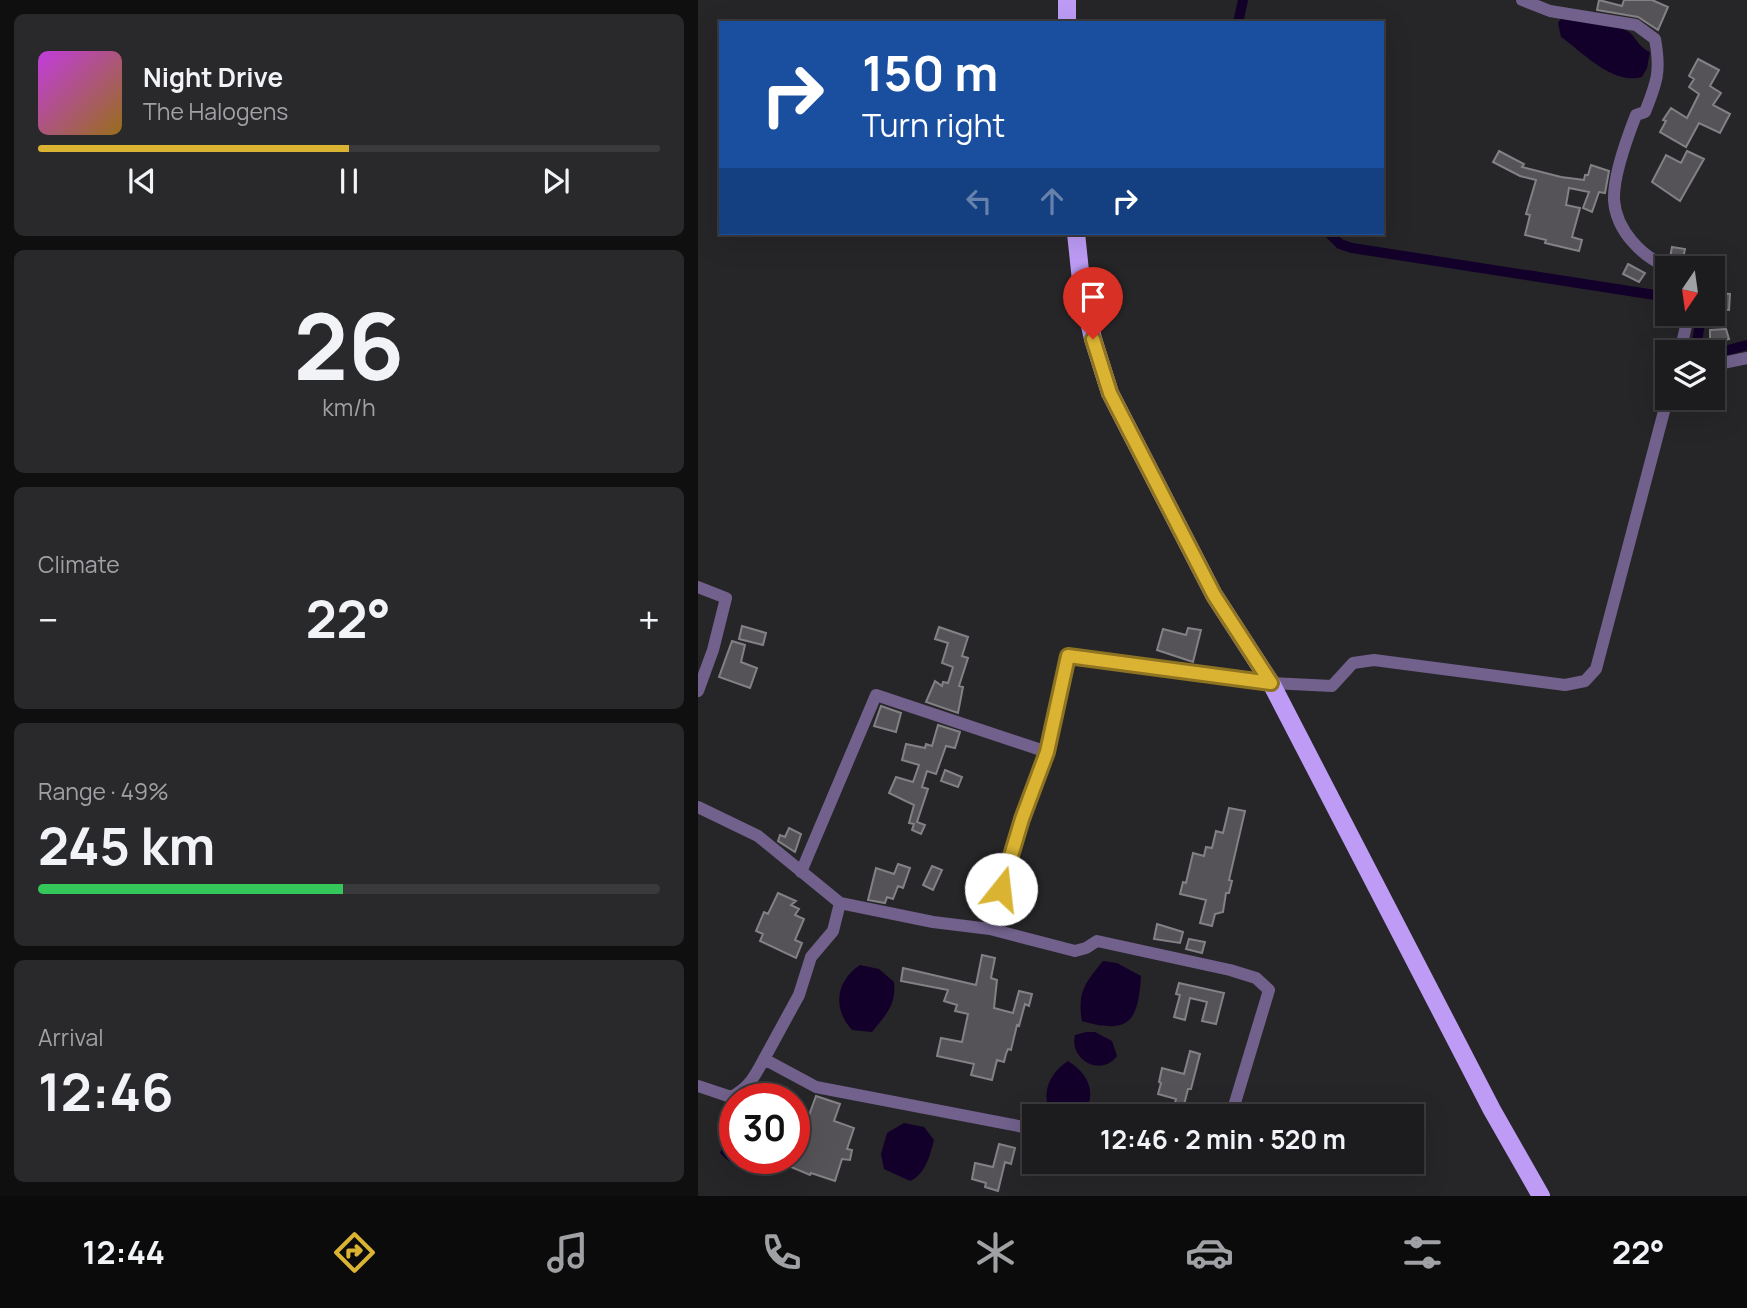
<!DOCTYPE html>
<html lang="en">
<head>
<meta charset="utf-8">
<style>
	:root { --surface:#1c1c1e; --page:#29292b; --text:#f1f3f6; --muted:#a0a1a4; --line:#3a3a3c; --accent:#dab333 }
	body { margin:0; font-family:Manrope,sans-serif; background:var(--page); color:var(--text); height:100vh; display:flex; flex-direction:column; font-size:26px; white-space:nowrap }
	* { box-sizing:border-box; margin:0 }
	p { font-size:23px; color:var(--muted) }
	.icon { flex:none; width:38px; height:38px; fill:none; stroke:currentColor; stroke-width:2; stroke-linecap:round; stroke-linejoin:round }
	.map { position:relative; flex:1; overflow:hidden }
	.side { display:flex; flex-direction:column; gap:14px; padding:14px; background:#0f0f10; width:698px }
	.side>* { flex:none }
	.guide { position:absolute; left:21px; top:21px; width:665px; height:214px; border-radius:0px; box-shadow:0 7px 28px #0002,0 0 0 2px var(--line); background:#1a4fa0; color:#fff; overflow:hidden }
	.needle { width:46px; rotate:193deg }
	.controls { position:absolute; left:957px; top:256px; display:grid; gap:14px }
	.controls a { display:grid; place-items:center; width:70px; height:70px; border-radius:0px; background:var(--surface); box-shadow:0 7px 28px #0002,0 0 0 2px var(--line); font-size:35px }
	.speed { position:absolute; left:21px; top:1083px; display:flex; gap:14px; font-size:35px; font-weight:700; text-align:center }
	.speed>* { display:grid; place-content:center; width:91px; height:91px; border-radius:50%; background:var(--surface); box-shadow:0 7px 28px #0002,0 0 0 2px var(--line); line-height:1 }
	.speed .limit { border:10px solid #d22; background:#fff; color:#111 }
	.pin { position:absolute; display:grid; place-items:center; width:60px; height:60px; color:#fff; margin:-72px -30px; border-radius:50% 50% 50% 0; rotate:-45deg; box-shadow:0 0 7px #0007 }
	.pin .icon { rotate:45deg }
	.me { position:absolute; width:77px; margin:-38px; rotate:16deg; stroke-linejoin:round; filter:drop-shadow(0 0 5px #0008) }
	.turn { display:flex; align-items:center; gap:24px; height:147px; padding:0 28px; font-size:32px }
	.turn .icon { width:91px; height:91px; stroke-width:2.5 }
	.turn b { display:block; font-size:49px; line-height:60px }
	.lanes { display:flex; align-items:center; height:66px; padding:0 28px; background:#0003; justify-content:center; gap:35px; direction:ltr }
	.lanes .off { opacity:.35 }
	.big { font-size:52px; font-weight:700; line-height:1.1 }
	.side .widget { flex:1; display:flex; flex-direction:column; justify-content:center; gap:10px; min-width:0; padding:0 24px; border-radius:10px; background:var(--page) }
	.side .dial { align-items:center; gap:0 }
	.dial b { font-size:91px; line-height:1 }
	.song { display:flex; align-items:center; gap:21px }
	.cover { width:84px; height:84px; border-radius:10px; background:linear-gradient(135deg,hsl(290 70% 55%),hsl(40 70% 35%)) }
	.played { height:7px; border-radius:4px; background:linear-gradient(90deg,var(--accent) 50%,var(--line) 50%) }
	.keys { display:flex; justify-content:space-around; direction:ltr }
	.heat { display:flex; justify-content:space-between; align-items:center; font-size:38px; direction:ltr }
	.charge { height:10px; border-radius:5px; background:linear-gradient(90deg,#34c759 49%,var(--line) 0) }
	.trip { position:absolute; left:324px; top:1104px; width:402px; height:70px; border-radius:0px; background:var(--surface); box-shadow:0 7px 28px #0002,0 0 0 2px var(--line); font-weight:700; line-height:70px; text-align:center }
	.tab-bar { display:flex; height:112px; justify-content:space-around; align-items:center; background:#0b0b0c; color:var(--muted) }
	.tab-bar .icon { width:49px; height:49px }
	.tab-bar .on { color:var(--accent) }
	.tab-bar b { font-size:32px; color:var(--text) }
	main { display:flex; flex:1; min-height:0 }
	.map>svg:first-child { display:block }
	.water { fill:#13002a }
	.lines { fill:none; stroke-linecap:round; stroke-linejoin:round }
	.canal { stroke:#13002a; stroke-width:10 }
	.building { fill:#555357; stroke:#838186; stroke-width:2 }
	.street { stroke:#71618c; stroke-width:12 }
	.primary { stroke:#be9cf6; stroke-width:18 }
	.route-casing { stroke:#8e7421; stroke-width:18 }
	.route { stroke:#dab333; stroke-width:12 }
</style>
</head>
<body>
<main>
<section class="side">
<div class="widget">
<div class="song"><i class="cover"></i><div><b>Night Drive</b><p>The Halogens</p></div></div>
<div class="played"></div>
<div class="keys"><svg class="icon" aria-label="previous" viewBox="0 0 24 24"><path d="M18 5L8 12l10 7zM5 5v14"/></svg><svg class="icon" aria-label="pause" viewBox="0 0 24 24"><path d="M8 5v14M16 5v14"/></svg><svg class="icon" aria-label="next" viewBox="0 0 24 24"><path d="M6 5l10 7-10 7zM19 5v14"/></svg></div>
</div>
<div class="widget dial"><b>26</b><p>km/h</p></div>
<div class="widget"><p>Climate</p>
<div class="heat"><a>−</a><b class="big">22°</b><a>+</a></div>
</div>
<div class="widget"><p>Range · 49%</p><b class="big">245 km</b><div class="charge"></div></div>
<div class="widget"><p>Arrival</p><b class="big">12:46</b></div>
</section>
<div class="map">
<svg width="1049" height="1196" viewBox="0 0 1049 1196">
	<rect width="100%" height="100%" fill="#262528"/>
	<path class="water" d="M864,17C882,21 911,22 927,30C939,35 937,45 952,52L949,68L944,77C914,85 886,53 863,37L860,23Z
		M405,961L419,963L443,976C440,1021 432,1035 384,1021C379,992 387,983 405,961Z
		M162,965L181,969L196,982C198,1006 189,1013 174,1032L154,1030C134,1008 138,981 162,965Z
		M388,1032H397L414,1041L419,1056C402,1078 371,1059 377,1035Z
		M370,1061C392,1075 399,1094 385,1116H355C341,1096 351,1073 370,1061Z
		M37,1120V1158L75,1159L66,1171C50,1170 33,1166 22,1153Z
		M206,1123L226,1127L236,1140C232,1156 227,1175 212,1181L186,1169L183,1154L189,1133Z"/>
	<g class="lines">
		<path class="canal" d="M540,23L545,0
			M631,233L642,244L654,248L970,297
			M997,313L1003,318L998,347L1000,352
			M1015,354L1049,345"/>
	</g>
	<path class="building" d="M901,0L924,6L926,0H954L970,7L960,30L940,17L899,10Z
		M1000,59L1021,70L1012,86L1023,93L1015,105L1032,114L1022,133L1001,123L988,147L962,132L968,121L965,120L973,108L989,118L1001,94L991,87L996,79L991,76Z
		M801,151L826,164L824,167L863,177L886,180L887,175H890L893,165L911,171L907,193L901,192L894,212L885,208L891,192L871,188L868,205L882,208L874,237L884,240L881,251L847,243L848,240L827,235L832,215L828,214L838,180L822,176L795,162Z
		M989,151L1006,159L982,201L954,182L968,155L983,163Z
		M974,247L987,249L984,263L972,258Z
		M930,264L947,273L941,282L925,274Z
		M1015,293L1032,294L1031,310L1015,309Z
		M1028,329L1031,339L1012,344V330Z
		M44,626L68,633L65,645L41,639Z
		M241,627L270,637L264,656L270,658L261,686L265,687L260,713L228,702L237,681L244,686L245,682L250,683L255,667L244,663L250,643L237,639Z
		M490,628L503,630L495,662L459,650L465,629L488,635Z
		M34,641L47,645L43,662L59,668L52,688L21,677Z
		M183,706L203,713L198,732L176,726Z
		M240,725L262,732L257,748L248,746L238,774L229,771L224,787L230,789L219,822L227,825L223,834L214,830L216,824L211,823L216,805L191,793L198,777L215,782L221,765L204,760L208,744L227,748L228,744L234,746Z
		M247,770L264,777L260,787L243,781Z
		M531,808L547,811L531,880L534,881L531,893H528L525,912L517,914L514,926L502,923L508,900L482,894L485,882L488,883L495,853L506,856L508,847L514,848L518,831L525,833Z
		M91,828L103,834L97,852L80,841L82,835L87,837Z
		M200,864L212,868L205,888L200,886L195,899L189,897L187,903L170,900L178,868L196,874Z
		M234,866L244,870L235,890L225,885Z
		M80,893L98,901L93,905L101,909L97,915L106,919L97,940L104,943L98,958L62,941L65,934L58,931L66,912L70,914Z
		M459,924L485,932L482,943L456,939Z
		M491,939L507,942L504,953L488,949Z
		M284,955L297,958L293,978L299,980L296,1008L315,1013L321,991L334,994L331,1006L327,1004L321,1026L319,1025L313,1050L310,1049L308,1054L306,1062L299,1060L294,1080L273,1075L276,1064L239,1056L243,1038L264,1042L270,1014L257,1011L259,1005L246,1001L250,990L203,981L205,968L278,985Z
		M481,983L526,993L518,1024L504,1021L509,1002L492,998L487,1020L476,1017L482,995L478,994Z
		M492,1051L502,1054L493,1089H490L486,1105L477,1103L478,1099L460,1094L463,1083L461,1082L464,1068L486,1074Z
		M118,1096L142,1104L136,1121L156,1128L149,1149L154,1150L152,1160L144,1159L137,1181L113,1173L112,1175L93,1167L112,1122L109,1121Z
		M301,1144L317,1148L313,1164L307,1162L300,1191L287,1187L288,1183L274,1179L277,1163L295,1167Z"/>
	<g class="lines">
		<path class="street" d="M824,0L852,11L938,25L957,39C963,71 959,82 947,112L938,115C929,138 915,176 916,200C918,231 945,258 972,268
			M982,352L991,313
			M1015,365L1049,358
			M0,587L28,598L15,650L0,691
			M0,807L60,836L142,903L235,922L292,929L377,951L388,948L399,941L532,970L558,978L571,990L533,1116
			M103,872L178,695L349,752L370,656L573,683L634,686L655,663L676,660L867,685L887,681L898,669L970,396
			M292,929L324,819L349,752
			M66,1059L101,995L113,957L135,931L142,903
			M0,1086L33,1097C51,1088 57,1076 66,1059L118,1087L336,1129"/>
		<path class="primary" d="M369,0V23
			M378,233L384,290L395,339L412,393L516,595L573,683L794,1110L843,1196"/>
	</g>
	<g class="lines">
		<g class="route-casing">
			<path id="route" d="M303,889L324,819L349,752L370,656L573,683L516,595L412,393L395,339"/>
		</g>
		<use href="#route" class="route"/>
	</g>
</svg>
<div class="controls">
<a><svg class="needle" viewBox="-14 -14 28 28"><path d="M0-13l5 13h-10z" fill="#e53935"/><path d="M0 13l5-13h-10z" fill="#a0a1a4"/></svg></a>
<a><svg class="icon" aria-label="layers" viewBox="0 0 24 24"><path d="M12 4l9 5-9 5-9-5zM3 14l9 5 9-5"/></svg></a>
</div>
<div class="speed"><div class="limit">30</div></div>
<div class="pin" style="left:395px;top:339px;background:#d93025"><svg class="icon" aria-label="arrive" viewBox="0 0 24 24"><path d="M6 21V4h12l-3 4 3 4H6"/></svg></div>
<svg class="me" style="left:303px;top:889px" viewBox="-20 -20 40 40"><circle r="19" fill="#fff"/><path d="M0-13L10 11 0 6-10 11z" fill="#dab333"/></svg>
<div class="trip">12:46 · 2 min · 520 m</div>
<div class="guide">
<div class="turn"><svg class="icon" aria-label="right" viewBox="0 0 24 24"><path d="M7 20v-9h11M14 6l5 5-5 5"/></svg><div><b>150 m</b>Turn right</div></div>
<div class="lanes"><svg class="icon off" aria-label="left" viewBox="0 0 24 24"><path d="M17 20v-9H6M10 6l-5 5 5 5"/></svg><svg class="icon off" aria-label="ahead" viewBox="0 0 24 24"><path d="M12 20V5M6 11l6-6 6 6"/></svg><svg class="icon" aria-label="right" viewBox="0 0 24 24"><path d="M7 20v-9h11M14 6l5 5-5 5"/></svg></div>
</div>
</div>
</main>
<nav class="tab-bar">
<b>12:44</b>
<svg class="icon on" aria-label="directions" viewBox="0 0 24 24"><path d="M12 3l9 9-9 9-9-9zM9 14v-3h6M13 9l2 2-2 2"/></svg>
<svg class="icon" aria-label="music" viewBox="0 0 24 24"><path d="M9 18V5l10-2v13"/><circle cx="6" cy="18" r="3"/><circle cx="16" cy="16" r="3"/></svg>
<svg class="icon" aria-label="phone" viewBox="0 0 24 24"><path d="M5 4h4l2 5-3 2q2 4 5 5l2-3 5 2v4C11 20 4 13 5 4z"/></svg>
<svg class="icon" aria-label="climate" viewBox="0 0 24 24"><path d="M12 3v18M4 7l16 10M4 17L20 7"/></svg>
<svg class="icon" aria-label="car" viewBox="0 0 24 24"><path d="M5 17H2v-5l4-1 3-4h7l3 4 3 1v5h-3M9 17h6M6 11h13"/><circle cx="7" cy="17" r="2"/><circle cx="17" cy="17" r="2"/></svg>
<svg class="icon" aria-label="filters" viewBox="0 0 24 24"><path d="M4 7h16M4 17h16"/><circle cx="9" cy="7" r="2"/><circle cx="15" cy="17" r="2"/></svg>
<b>22°</b>
</nav>
</body>
</html>
